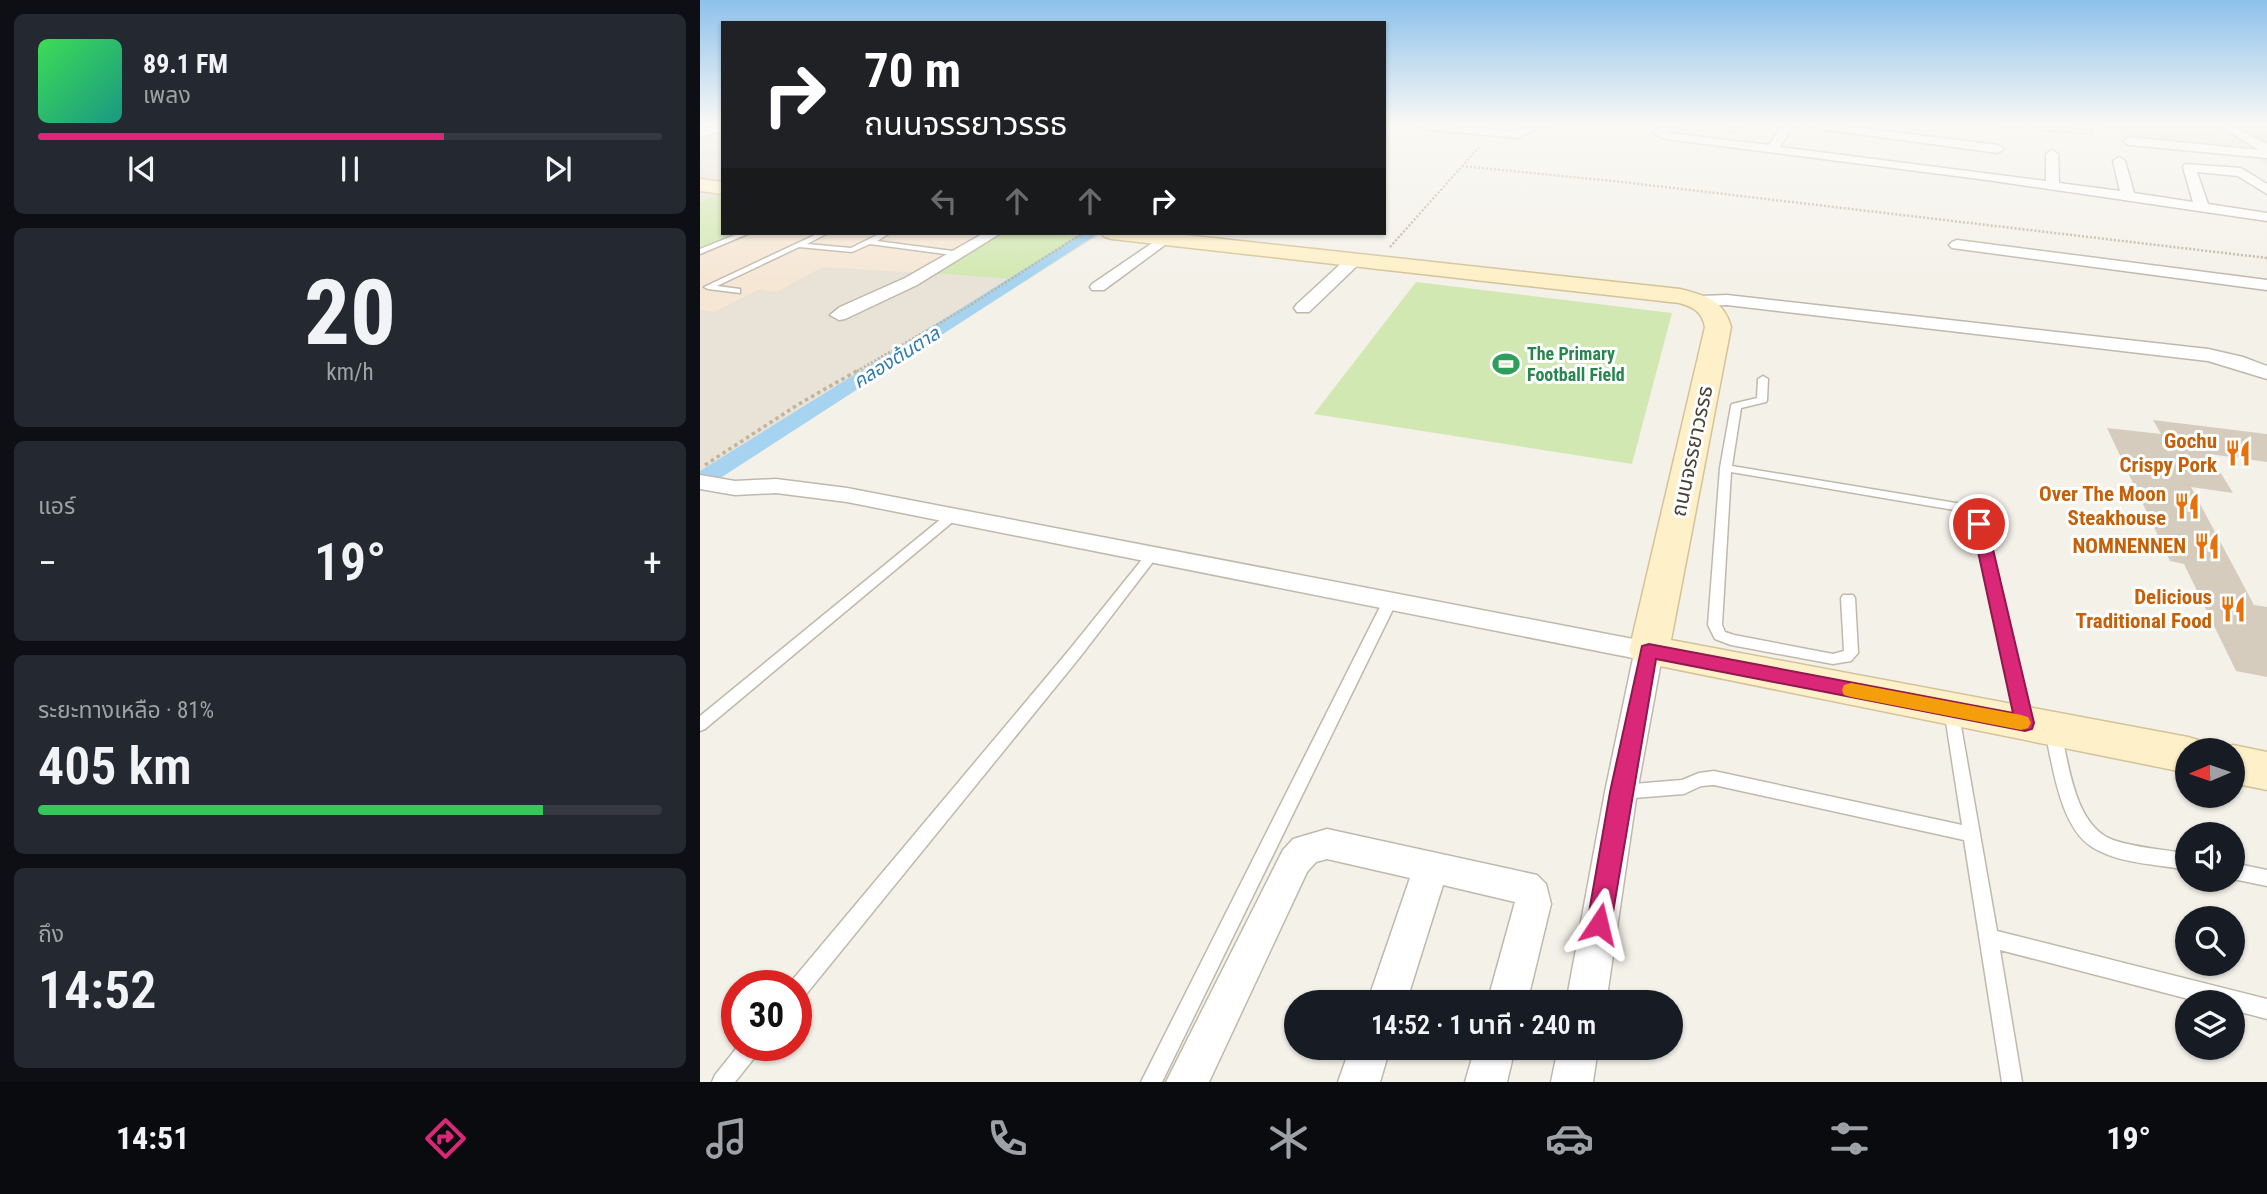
<!DOCTYPE html>
<html lang="th">
<head>
<meta charset="utf-8">
<style>
	:root { --surface:#171b24; --page:#242831; --text:#f1f3f6; --muted:#9ea1a6; --line:#363941; --accent:#db2777 }
	body { margin:0; font-family:"Roboto Condensed","Noto Sans Thai",sans-serif; background:var(--page); color:var(--text); height:100vh; display:flex; flex-direction:column; font-size:26px; white-space:nowrap }
	* { box-sizing:border-box; margin:0 }
	p { font-size:23px; color:var(--muted) }
	.icon { flex:none; width:38px; height:38px; fill:none; stroke:currentColor; stroke-width:2; stroke-linecap:round; stroke-linejoin:round }
	.map { position:relative; flex:1; overflow:hidden }
	.sheet { display:flex; flex-direction:column; gap:14px; padding:14px; background:#0d0f14; width:700px }
	.sheet>* { flex:none }
	.guide { position:absolute; left:21px; top:21px; width:665px; height:214px; border-radius:0px; box-shadow:0 2px 5px #0004; background:#202124; color:#fff; overflow:hidden }
	.needle { width:46px; rotate:268deg }
	.buttons { position:absolute; left:1475px; top:738px; display:grid; gap:14px }
	.buttons a { display:grid; place-items:center; width:70px; height:70px; border-radius:50%; background:var(--surface); box-shadow:0 2px 5px #0004; font-size:35px }
	.speed { position:absolute; left:21px; top:970px; display:flex; gap:14px; font-size:35px; font-weight:700; text-align:center }
	.speed>* { display:grid; place-content:center; width:91px; height:91px; border-radius:50%; background:var(--surface); box-shadow:0 2px 5px #0004; line-height:1 }
	.speed .limit { border:10px solid #d22; background:#fff; color:#111 }
	.pin { position:absolute; display:grid; place-items:center; width:60px; height:60px; color:#fff; margin:-30px; border:4px solid #fff; border-radius:50%; box-shadow:0 2px 7px #0007 }
	.me { position:absolute; width:77px; margin:-38px; rotate:10deg; stroke-linejoin:round; filter:drop-shadow(0 0 5px #0008) }
	.turn { display:flex; align-items:center; gap:24px; height:147px; padding:0 28px; font-size:32px }
	.turn .icon { width:91px; height:91px; stroke-width:2.5 }
	.turn b { display:block; font-size:49px; line-height:60px }
	.lanes { display:flex; align-items:center; height:66px; padding:0 28px; background:#0003; justify-content:center; gap:35px; direction:ltr }
	.lanes .off { opacity:.35 }
	.big { font-size:52px; font-weight:600; line-height:1.1 }
	.sheet .tile { flex:1; display:flex; flex-direction:column; justify-content:center; gap:10px; min-width:0; padding:0 24px; border-radius:10px; background:var(--page) }
	.sheet .dial { align-items:center; gap:0 }
	.dial b { font-size:91px; line-height:1 }
	.song { display:flex; align-items:center; gap:21px }
	.cover { width:84px; height:84px; border-radius:10px; background:linear-gradient(135deg,hsl(130 70% 55%),hsl(170 70% 35%)) }
	.played { height:7px; border-radius:4px; background:linear-gradient(90deg,var(--accent) 65%,var(--line) 65%) }
	.keys { display:flex; justify-content:space-around; direction:ltr }
	.heat { display:flex; justify-content:space-between; align-items:center; font-size:38px; direction:ltr }
	.charge { height:10px; border-radius:5px; background:linear-gradient(90deg,#34c759 81%,var(--line) 0) }
	.trip { position:absolute; left:584px; top:990px; width:399px; height:70px; border-radius:35px; background:var(--surface); box-shadow:0 2px 5px #0004; font-weight:600; line-height:70px; text-align:center }
	.dock { display:flex; height:112px; justify-content:space-around; align-items:center; background:#090b0e; color:var(--muted) }
	.dock .icon { width:49px; height:49px }
	.dock .active { color:var(--accent) }
	.dock b { font-size:32px; color:var(--text) }
	main { display:flex; flex:1; min-height:0 }
	.map>svg:first-child { display:block }
	.residential { fill:#e8e2d7 }
	.commercial { fill:#f6e7d5 }
	.green { fill:#d2e8b2 }
	.lines { fill:none; stroke-linecap:round; stroke-linejoin:round }
	.canal { fill:#a6d4f0; fill-rule:evenodd }
	.building { fill:#d6ccbe }
	.service-casing { stroke:#c0b8ab; stroke-width:3 }
	.minor-casing { stroke:#c0b8ab; stroke-width:3 }
	.secondary-casing { stroke:#d4c399; stroke-width:3 }
	.path-far1 { stroke:#c2b39d; stroke-width:2.5; stroke-dasharray:2 2; stroke-linecap:butt }
	.path { stroke:#c2b39d; stroke-width:3.5; stroke-dasharray:3.5 3.5; stroke-linecap:butt }
	.service { fill:#fff; fill-rule:evenodd }
	.minor { fill:#fff; fill-rule:evenodd }
	.secondary { fill:#fef0c9; fill-rule:evenodd }
	.route { fill:#db2777; stroke:#8e194d; stroke-width:2 }
	.slow { fill:#f59e0b }
	.labels { text-anchor:middle; stroke-width:6; stroke-linejoin:round; paint-order:stroke }
	.far-leisure-label { font-size:18px; font-weight:bold; fill:#27864d; stroke:#fff; text-anchor:start }
	.far-water-label { font-size:19px; font-style:italic; fill:#2e7bac; stroke:#fff }
	.food-label { font-size:21px; font-weight:bold; fill:#c56008; stroke:#fff; text-anchor:end }
	.street-label { font-size:21px; fill:#484137; stroke:#fff }
</style>
</head>
<body>
<main>
<section class="sheet">
<div class="tile">
<div class="song"><i class="cover"></i><div><b>89.1 FM</b><p>เพลง</p></div></div>
<div class="played"></div>
<div class="keys"><svg class="icon" aria-label="previous" viewBox="0 0 24 24"><path d="M18 5L8 12l10 7zM5 5v14"/></svg><svg class="icon" aria-label="pause" viewBox="0 0 24 24"><path d="M8 5v14M16 5v14"/></svg><svg class="icon" aria-label="next" viewBox="0 0 24 24"><path d="M6 5l10 7-10 7zM19 5v14"/></svg></div>
</div>
<div class="tile dial"><b>20</b><p>km/h</p></div>
<div class="tile"><p>แอร์</p>
<div class="heat"><a>−</a><b class="big">19°</b><a>+</a></div>
</div>
<div class="tile"><p>ระยะทางเหลือ · 81%</p><b class="big">405 km</b><div class="charge"></div></div>
<div class="tile"><p>ถึง</p><b class="big">14:52</b></div>
</section>
<div class="map">
<svg width="1567" height="1082" viewBox="0 0 1567 1082">
	<rect width="100%" height="100%" fill="#f4f1e9"/>
	<path class="residential" d="M0,126H23V233H402L0,487Z
		M1409,126H1567V165L1556,158L1432,143Z"/>
	<path class="commercial" d="M39,233H288L221,273L123,267L76,292L60,289L14,312L0,310V249Z"/>
	<path class="green" d="M18,195L23,196V233H39L0,249V202Z
		M301,233L382,236L315,279L232,273Z
		M716,282L972,313L932,464L614,414Z"/>
	<g class="lines">
		<path class="canal" d="M382,233H399L8,486L0,488V471Z"/>
	</g>
	<path class="building" d="M1453,420L1567,434V462L1509,454L1533,493L1491,487L1554,605L1567,607V677L1536,671L1484,564L1470,561L1407,428L1461,434Z"/>
	<g class="lines">
		<g class="service-casing">
			<path id="service" d="M1032,126H1038L1032,131H1028Z
				M1303,126H1326L1393,131L1390,133Z
				M40,233H50L0,254V249Z
				M119,233H128L107,244L151,248L181,233H190L177,241L260,252L264,254L260,256L170,244L152,252L99,247L17,286L40,289V293L8,289L4,287Z
				M1063,376L1068,379L1067,400L1066,402L1041,408L1032,466L1274,506L1285,524L1332,719L1329,723L1324,725L1319,723L1316,719L1273,524L1266,512L1031,472L1022,625L1025,632L1034,635L1133,654L1144,651L1141,598L1143,595H1153L1155,598L1158,653L1151,661L1133,664L1031,645L1015,639L1008,625L1020,468L1031,406L1032,404L1057,398L1058,379Z
				M251,513L257,517L255,520L5,729L0,731V716L247,514Z
				M452,551L456,552L458,555L456,558L380,657L103,998L96,1001V985L89,984L370,649L448,552Z
				M691,594L696,596L698,599L462,1082H441L684,599L686,596Z
				M1251,703L1256,705L1258,709L1297,931L1567,999V1019L1533,1010V1003H1504L1300,950L1322,1082H1302L1264,840L1014,785L1001,786L984,794L921,799L915,797L913,792L915,787L921,785L982,780L999,773L1014,771L1262,825L1244,709L1246,705Z
				M1353,726L1358,728L1361,732C1369,766 1375,826 1413,840C1436,848 1463,849 1488,854V870C1457,864 1419,864 1392,847C1360,827 1353,766 1345,732L1348,728Z
				M1533,863L1567,870V886L1533,879Z
				M39,1045H62L59,1052L35,1082H12L15,1075Z"/>
		</g>
		<g class="minor-casing">
			<path id="minor" d="M16,126H23V131L0,137V130Z
				M718,126C749,123 780,130 811,131C822,131 831,125 843,126L817,138L724,129Z
				M960,126H971L968,133L1069,145L1082,126H1092L1080,147L1346,181V154L1352,150L1358,154L1359,183L1420,191L1413,161L1419,157L1425,161L1434,193L1493,202L1483,167L1485,164L1541,168L1567,184V194L1538,176L1497,172L1508,204L1567,213V221L1287,180L966,139L953,133Z
				M1114,126H1143L1298,145L1304,149L1298,153L1120,129Z
				M1520,126H1533L1567,144V158L1429,145L1423,141L1429,137L1559,150Z
				M284,233H301L217,285L145,319L139,320L130,315L140,307L205,278Z
				M464,235L469,236L471,239L469,242L404,290H392L390,287L392,284Z
				M1257,240L1567,280V290L1252,248L1249,245L1252,242Z
				M653,256L659,258L661,261L659,264L609,312H597L594,308L597,304L647,258Z
				M1027,295L1508,349L1543,357L1567,366V379L1508,361L1027,305L1002,306L994,301L1002,296Z
				M0,475L35,481L76,479L147,488L959,644L963,651L937,792L906,1003H866L905,792L933,658L147,502L76,493L35,495L0,489Z
				M627,829L837,875L846,884L851,904L827,1003H787L815,902L743,885L706,1003H667L710,878L627,859L616,862L607,872L509,1082H466L583,850L593,839Z
				M650,1048H690L680,1082H638Z
				M775,1048H815L807,1082H765Z
				M858,1048H898L893,1082H851Z"/>
		</g>
		<g class="secondary-casing">
			<path id="secondary" d="M0,179L23,182V194L0,191Z
				M401,233H467L980,289C1004,295 1024,300 1031,327L971,640L1488,737L1504,742L1508,751H1488V773L935,661L929,651L1005,327C1002,312 994,307 979,303L412,239L405,237Z
				M1533,745L1567,752V790L1533,783V751H1517Z"/>
		</g>
		<path class="path-far1" d="M762,166L922,182L1567,258
			M690,247L779,147
			M157,371L269,306L383,233"/>
		<path class="path" d="M5,465L99,404L160,369"/>
		<use href="#service" class="service"/>
		<use href="#minor" class="minor"/>
		<use href="#secondary" class="secondary"/>
	</g>
	<linearGradient id="sky" x2="0" y2="1"><stop stop-color="#8dc1eb"/><stop offset="0.45" stop-color="#faf9f5"/><stop offset="1" stop-color="#faf9f5" stop-opacity="0"/></linearGradient>
	<rect width="1567" height="277" fill="url(#sky)"/>
	<path class="route" d="M1279,519L1287,524L1334,723L1332,729L1325,731L956,659L911,924L907,932L899,935L890,932L887,924L910,792L942,646L949,644L1313,713L1272,524Z"/>
	<path class="slow" d="M1151,683L1321,715L1328,717L1331,723L1328,728L1321,730L1151,697L1144,695L1142,690L1144,685Z"/>
	<defs>
		<g id="stadium-bare" transform="scale(2.1)"><path d="M0-5a6.5 5 0 1 0 0 10a6.5 5 0 1 0 0-10ZM-3.5-1.8h7v3.6h-7Z" fill="#2e9e5b" stroke="#fff" stroke-width="2.5" paint-order="stroke"/></g>
		<g id="restaurant-bare" transform="scale(2.1)"><path d="M-5-6h1v4h1v-4h1v4h1v-4h1v5L-1.5 .5V6h-2V.5L-5-1ZM5-6V6H3V1.5H1.5Q1.5-4 5-6Z" fill="#e8710a" stroke="#fff" stroke-width="2.5" paint-order="stroke"/></g>
	</defs>
	<g fill-rule="evenodd">
		<use href="#stadium-bare" x="806" y="364"/>
		<use href="#restaurant-bare" x="1538" y="453"/>
		<use href="#restaurant-bare" x="1487" y="506"/>
		<use href="#restaurant-bare" x="1507" y="546"/>
		<use href="#restaurant-bare" x="1533" y="609"/>
	</g>
	<g class="labels">
		<g class="far-leisure-label">
			<text x="827" y="360">The Primary<tspan x="827" dy="21">Football Field</tspan></text>
		</g>
		<g class="far-water-label">
			<text transform="translate(196 357) rotate(-32)" y="7">คลองต้นตาล</text>
		</g>
		<g class="food-label">
			<text x="1517" y="448">Gochu<tspan x="1517" dy="24">Crispy Pork</tspan></text>
			<text x="1466" y="501">Over The Moon<tspan x="1466" dy="24">Steakhouse</tspan></text>
			<text x="1486" y="553">NOMNENNEN</text>
			<text x="1512" y="604">Delicious<tspan x="1512" dy="24">Traditional Food</tspan></text>
		</g>
		<g class="street-label">
			<text transform="translate(992 451) rotate(-78)" y="7">ถนนจรรยาวรรธ</text>
		</g>
	</g>
</svg>
<div class="buttons">
<a><svg class="needle" viewBox="-14 -14 28 28"><path d="M0-13l5 13h-10z" fill="#e53935"/><path d="M0 13l5-13h-10z" fill="#9ea1a6"/></svg></a>
<a><svg class="icon" aria-label="sound" viewBox="0 0 24 24"><path d="M4 9h4l5-4v14l-5-4H4zM17 9q2 3 0 6"/></svg></a>
<a><svg class="icon" aria-label="search" viewBox="0 0 24 24"><circle cx="10" cy="10" r="6"/><path d="M15 15l6 6"/></svg></a>
<a><svg class="icon" aria-label="layers" viewBox="0 0 24 24"><path d="M12 4l9 5-9 5-9-5zM3 14l9 5 9-5"/></svg></a>
</div>
<div class="speed"><div class="limit">30</div></div>
<div class="pin" style="left:1279px;top:524px;background:#d93025"><svg class="icon" aria-label="arrive" viewBox="0 0 24 24"><path d="M6 21V4h12l-3 4 3 4H6"/></svg></div>
<svg class="me" style="left:899px;top:924px" viewBox="-20 -20 40 40"><path d="M0-17L14 15 0 8-14 15z" fill="#db2777" stroke="#fff" stroke-width="4"/></svg>
<div class="trip">14:52 · 1 นาที · 240 m</div>
<div class="guide">
<div class="turn"><svg class="icon" aria-label="right" viewBox="0 0 24 24"><path d="M7 20v-9h11M14 6l5 5-5 5"/></svg><div><b>70 m</b>ถนนจรรยาวรรธ</div></div>
<div class="lanes"><svg class="icon off" aria-label="left" viewBox="0 0 24 24"><path d="M17 20v-9H6M10 6l-5 5 5 5"/></svg><svg class="icon off" aria-label="ahead" viewBox="0 0 24 24"><path d="M12 20V5M6 11l6-6 6 6"/></svg><svg class="icon off" aria-label="ahead" viewBox="0 0 24 24"><path d="M12 20V5M6 11l6-6 6 6"/></svg><svg class="icon" aria-label="right" viewBox="0 0 24 24"><path d="M7 20v-9h11M14 6l5 5-5 5"/></svg></div>
</div>
</div>
</main>
<nav class="dock">
<b>14:51</b>
<svg class="icon active" aria-label="directions" viewBox="0 0 24 24"><path d="M12 3l9 9-9 9-9-9zM9 14v-3h6M13 9l2 2-2 2"/></svg>
<svg class="icon" aria-label="music" viewBox="0 0 24 24"><path d="M9 18V5l10-2v13"/><circle cx="6" cy="18" r="3"/><circle cx="16" cy="16" r="3"/></svg>
<svg class="icon" aria-label="phone" viewBox="0 0 24 24"><path d="M5 4h4l2 5-3 2q2 4 5 5l2-3 5 2v4C11 20 4 13 5 4z"/></svg>
<svg class="icon" aria-label="climate" viewBox="0 0 24 24"><path d="M12 3v18M4 7l16 10M4 17L20 7"/></svg>
<svg class="icon" aria-label="car" viewBox="0 0 24 24"><path d="M5 17H2v-5l4-1 3-4h7l3 4 3 1v5h-3M9 17h6M6 11h13"/><circle cx="7" cy="17" r="2"/><circle cx="17" cy="17" r="2"/></svg>
<svg class="icon" aria-label="filters" viewBox="0 0 24 24"><path d="M4 7h16M4 17h16"/><circle cx="9" cy="7" r="2"/><circle cx="15" cy="17" r="2"/></svg>
<b>19°</b>
</nav>
</body>
</html>
